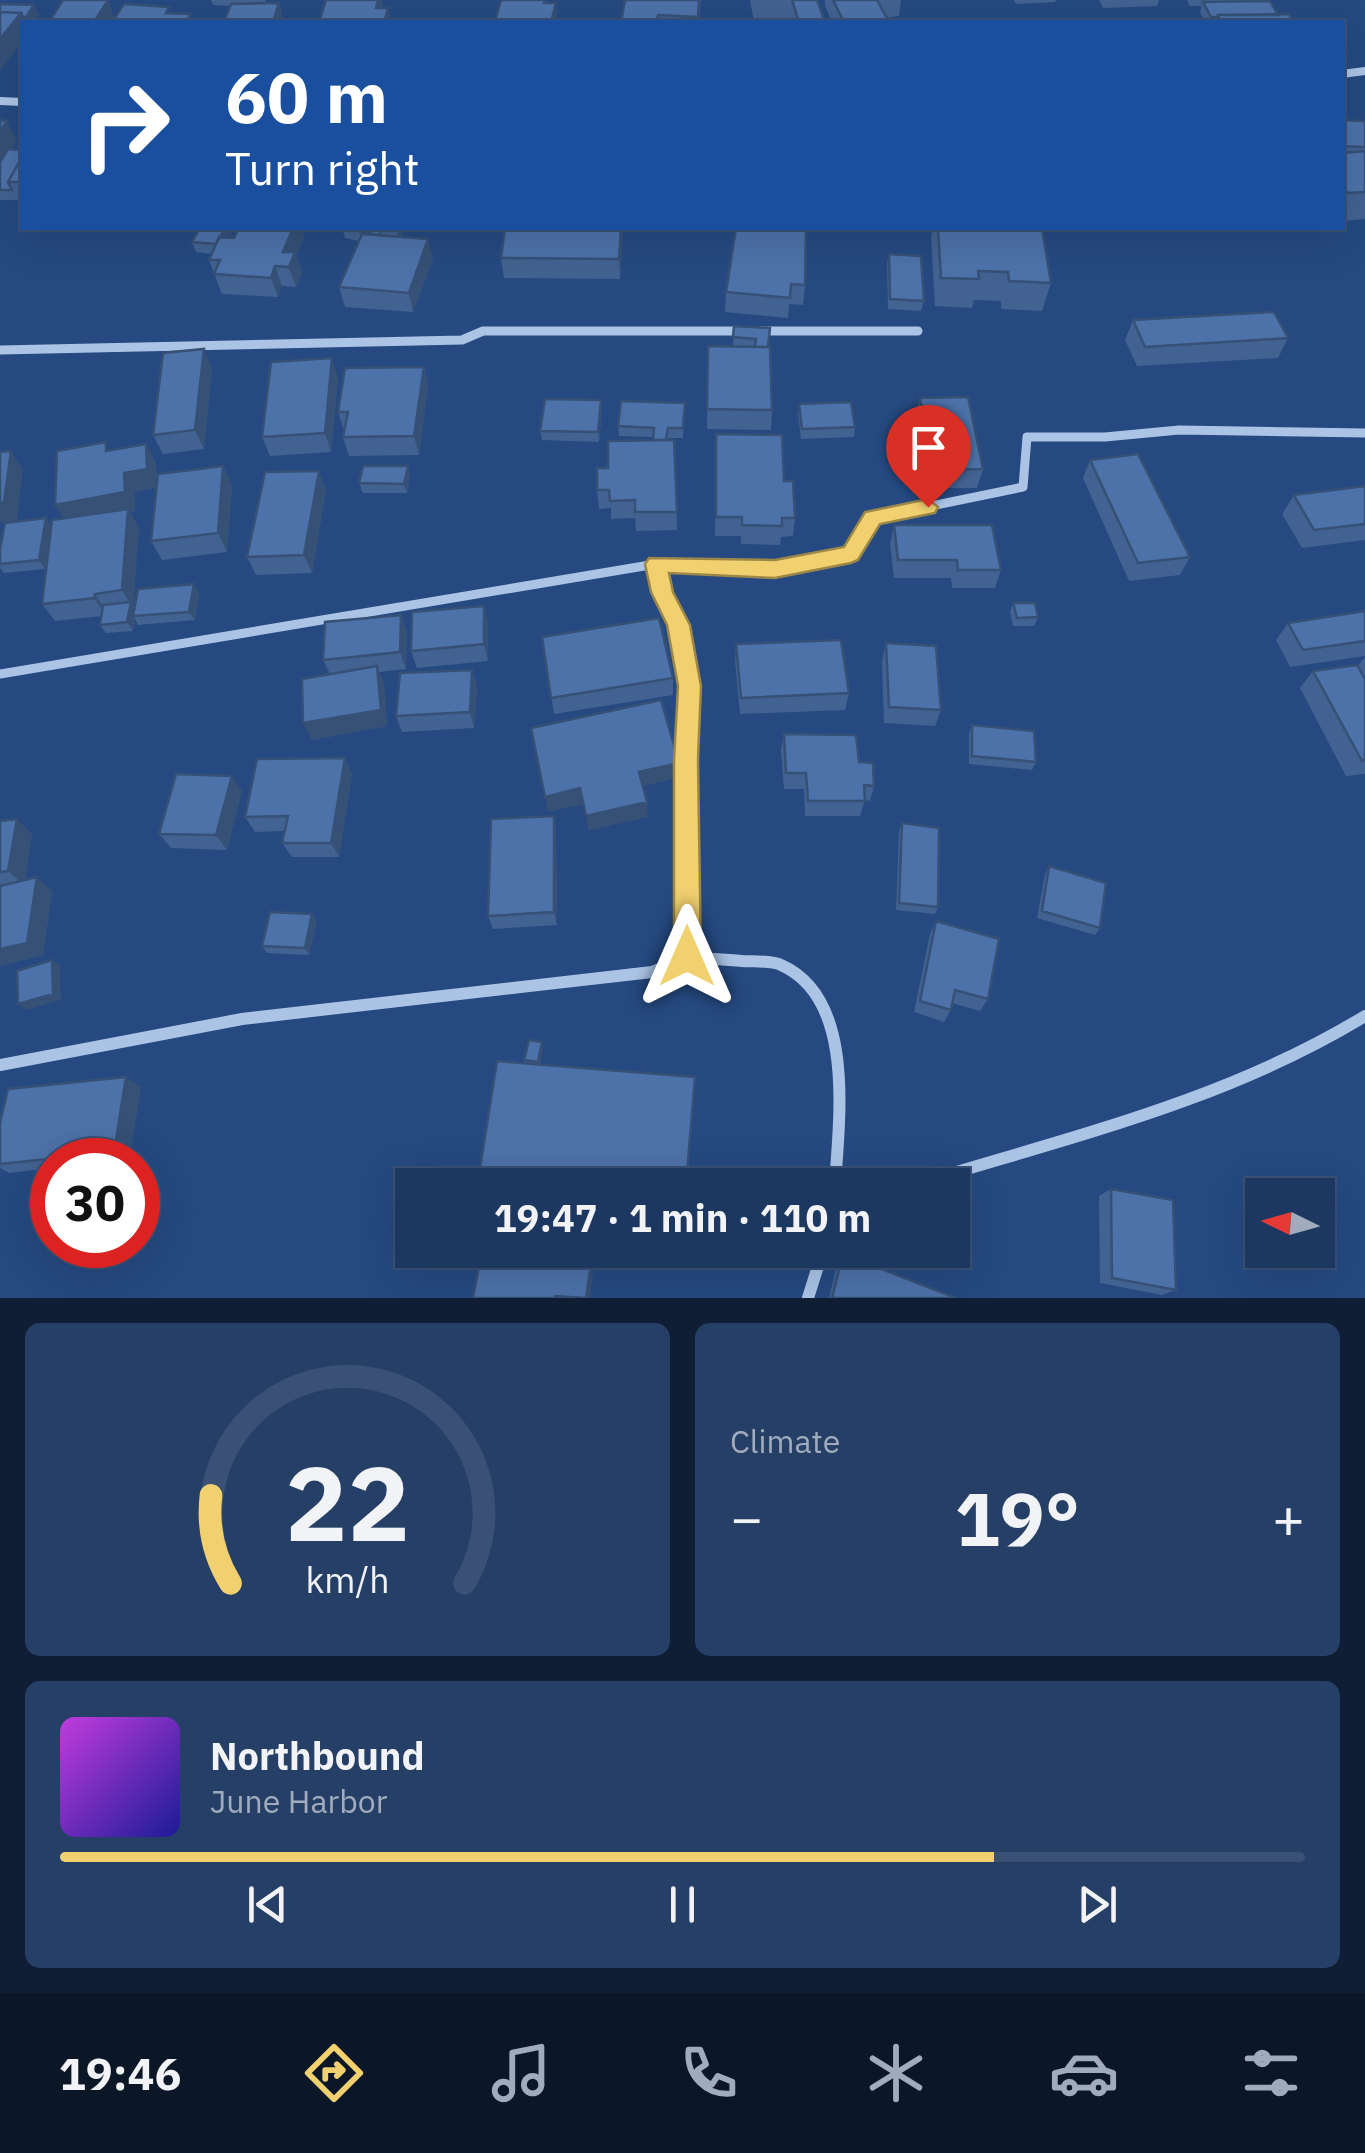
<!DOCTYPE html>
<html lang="en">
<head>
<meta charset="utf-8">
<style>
	:root { --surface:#1c3760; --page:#253f66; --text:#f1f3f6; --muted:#a0acbd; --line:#3a5175; --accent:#f0d06f }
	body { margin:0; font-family:"IBM Plex Sans",sans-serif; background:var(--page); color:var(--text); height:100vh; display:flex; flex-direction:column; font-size:38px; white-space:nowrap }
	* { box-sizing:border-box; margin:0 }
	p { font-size:32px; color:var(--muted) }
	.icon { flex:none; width:55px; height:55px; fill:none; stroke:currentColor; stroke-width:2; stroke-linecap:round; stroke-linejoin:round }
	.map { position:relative; height:1298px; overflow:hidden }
	.details { display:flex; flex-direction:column; gap:25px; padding:25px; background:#0f1e35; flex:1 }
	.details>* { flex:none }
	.top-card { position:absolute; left:20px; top:20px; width:1325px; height:210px; border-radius:0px; box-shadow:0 10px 40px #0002,0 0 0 2px var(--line); background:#1a4fa0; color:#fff; overflow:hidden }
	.needle { width:65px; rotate:275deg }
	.controls { position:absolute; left:1245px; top:1178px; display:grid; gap:20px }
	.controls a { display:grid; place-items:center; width:90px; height:90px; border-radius:0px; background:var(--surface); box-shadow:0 10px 40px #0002,0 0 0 2px var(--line); font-size:50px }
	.speed { position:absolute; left:30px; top:1138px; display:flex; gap:20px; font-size:50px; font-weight:700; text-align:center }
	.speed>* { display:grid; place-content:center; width:130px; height:130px; border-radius:50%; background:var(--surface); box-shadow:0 10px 40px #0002,0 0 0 2px var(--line); line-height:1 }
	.speed .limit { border:15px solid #d22; background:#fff; color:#111 }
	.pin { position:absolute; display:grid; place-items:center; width:85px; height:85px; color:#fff; margin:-102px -42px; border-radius:50% 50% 50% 0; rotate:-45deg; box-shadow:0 0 10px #0007 }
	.pin .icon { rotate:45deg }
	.me { position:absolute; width:110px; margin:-55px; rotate:0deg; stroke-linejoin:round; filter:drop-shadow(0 0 8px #0008) }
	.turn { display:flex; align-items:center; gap:35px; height:210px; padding:0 40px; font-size:45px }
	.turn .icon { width:130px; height:130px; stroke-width:2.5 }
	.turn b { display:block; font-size:70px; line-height:85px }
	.big { font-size:75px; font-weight:700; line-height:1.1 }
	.details .widget { flex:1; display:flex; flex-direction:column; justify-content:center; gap:15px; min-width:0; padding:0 35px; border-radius:15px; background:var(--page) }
	.details .dial { align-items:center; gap:0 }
	.dial svg { height:260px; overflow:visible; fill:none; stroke:var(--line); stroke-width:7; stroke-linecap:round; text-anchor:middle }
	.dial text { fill:var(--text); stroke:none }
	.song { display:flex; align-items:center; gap:30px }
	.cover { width:120px; height:120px; border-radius:15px; background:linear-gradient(135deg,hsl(290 70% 55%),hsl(240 70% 35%)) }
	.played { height:10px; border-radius:5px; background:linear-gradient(90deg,var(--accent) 75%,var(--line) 75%) }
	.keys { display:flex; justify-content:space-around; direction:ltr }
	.heat { display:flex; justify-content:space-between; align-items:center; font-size:55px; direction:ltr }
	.details .tiles { flex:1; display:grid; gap:25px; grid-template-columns:1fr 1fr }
	.widget:last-child { grid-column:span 2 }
	.trip { position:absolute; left:395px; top:1168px; width:575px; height:100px; border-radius:0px; background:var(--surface); box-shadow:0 10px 40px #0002,0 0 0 2px var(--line); font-weight:700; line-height:100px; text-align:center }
	.menu { display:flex; height:160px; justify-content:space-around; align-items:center; background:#0b1626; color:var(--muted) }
	.menu .icon { width:70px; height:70px }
	.menu .current { color:var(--accent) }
	.menu b { font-size:45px; color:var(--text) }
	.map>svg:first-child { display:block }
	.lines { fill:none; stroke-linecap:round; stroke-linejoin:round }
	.street-far2 { stroke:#abc4e6; stroke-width:8 }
	.street-far1 { stroke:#abc4e6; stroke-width:9 }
	.street { stroke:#abc4e6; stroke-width:12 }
	.wall { fill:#426291 }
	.shaded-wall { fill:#365076 }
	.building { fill:#4d72a9; stroke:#365076; stroke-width:2.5 }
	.route { fill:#f0d06f; stroke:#9c8748; stroke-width:2.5 }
</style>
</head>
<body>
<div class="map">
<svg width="1365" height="1298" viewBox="0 0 1365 1298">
	<rect width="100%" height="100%" fill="#254980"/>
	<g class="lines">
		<path class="street-far2" d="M1342,74L1365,71
			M0,101L22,102"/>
		<path class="street-far1" d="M0,350L462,340L483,331H918
			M656,564C661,588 674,607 679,630C689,673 689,711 686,755
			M0,674L656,564L775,569L851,554L873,518L1023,487L1027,437H1105L1179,430L1365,433"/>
		<path class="street" d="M686,752L687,957
			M0,1065L242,1019L652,972C692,955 699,958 742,961C753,962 771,960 781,965C856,998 839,1120 835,1185
			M914,1185C1069,1137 1226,1101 1365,1016
			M808,1298L823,1250"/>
	</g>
	<path class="wall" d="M211,0H266L265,2H252L251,4L279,3L284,22H224L230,6L213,5Z
		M625,0H701L699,22H621Z
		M750,0H817L825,22H791L790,19L754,22Z
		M825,0H901L899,16L886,18L889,22H832L825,6Z
		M1014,0H1056L1055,2L1016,4Z
		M1099,0H1159L1157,6L1103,8Z
		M1187,0H1258L1293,22H1205L1200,12L1202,6H1190Z
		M0,120L17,141L11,150H22V209L17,200H0Z
		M1342,120L1365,121V219L1342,221Z
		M185,228H234L229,238H234L239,228H301L304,238L296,255L302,272L296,287L282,286L278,297L222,294L209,260L212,254L196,252L192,242L198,231L186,230Z
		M342,228H404L401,237L433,259L413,312L345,307L339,287L359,241L345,238Z
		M505,228H623L620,279L504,278L501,258Z
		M736,228L805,285L803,305L789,304L788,318L725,312L726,292Z
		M933,228H1042L1051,283L1042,311L1001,309V301L974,300L972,308L935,306L931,237Z
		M889,254L924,301L921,311L888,309L887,264Z
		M1133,320L1288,338L1278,358L1137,366L1125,340Z
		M734,326L769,347L772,410L771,430L707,429L708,346L733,347Z
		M424,367L428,386L419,455L349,456L343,437L344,431L338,412Z
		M212,368L204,449L163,454L153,435Z
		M338,378L331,452L270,456L262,437Z
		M920,398L983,469L977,488H927L915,417Z
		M685,403L683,438H668V440H674L677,530L636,531L635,518L611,519V508L599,509L597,490L608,468L653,440V437L619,436L618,426Z
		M799,404L855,427L854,437L801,439L798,414Z
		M602,410L599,442L542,440L540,431Z
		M716,434L784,481L795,518L793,536L781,537L780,545L741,544V536H715Z
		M146,444L156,463L157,485L223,466L232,485L227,552L162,560L151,541L157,487L135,492V510L130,512L139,528L133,606L134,608L194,584L199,594L195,620L138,625L135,619L133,631L106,633L100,625L102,616L55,621L42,604L48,551L45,569L4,573L0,568V549L46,518L51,526L64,518L110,451Z
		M1090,460L1190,557L1180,575L1129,581L1083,478Z
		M408,466L410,476L407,493H363L359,483Z
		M1365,486V540L1302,548L1282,514L1294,495Z
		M326,490L312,573L256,575L247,557Z
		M894,525L1001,570L995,588H952L951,578H894L890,544Z
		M1013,603L1038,617L1034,626H1013L1010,612Z
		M1365,611V656L1290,667L1276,640L1288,623Z
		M401,615L407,632L406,669L379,672L384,683L387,726L311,740L330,674L323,660Z
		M488,623V661L417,668L411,651Z
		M542,637L673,678V695L554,714Z
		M886,643L941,710L935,726L884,723L882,661Z
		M736,644L849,693L845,710L740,714L735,661Z
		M1365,657V774L1346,776L1300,688L1313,671L1358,666Z
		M472,670L477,686L474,728L402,732L396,716Z
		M972,725L1036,762L1032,770L969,764V733Z
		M784,734L859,762L874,786L870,801L865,800L860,816H805L804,789H784L781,750Z
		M352,774L339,857H292L282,843L285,831L255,832L245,817Z
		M242,791L227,850L171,848L159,834Z
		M554,816L556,830L557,925L493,929L488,916Z
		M0,821L32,834L25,880L52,891L43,955L0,966Z
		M902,823L938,907L935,914L896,910L899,831Z
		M1049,866L1100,928L1095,935L1037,918L1045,874Z
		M317,921L309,955L267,953L262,946Z
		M936,921L988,999L980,1011L952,1003L951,1010L944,1022L914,1012L930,934Z
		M542,1042L543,1048L540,1064L687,1185H550L487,1179L480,1168L525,1063L524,1060Z
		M141,1087L129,1160H52V1168L9,1173L0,1168V1123Z
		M1111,1189L1176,1290L1162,1295L1100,1283L1099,1196Z
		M843,1254L956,1298H829L838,1260Z"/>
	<path class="shaded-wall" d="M108,0L115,20L114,22H94Z
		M378,0H382L384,12L376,8Z
		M279,3L284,22H273Z
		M556,3L557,22H551Z
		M34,5L39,15L34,22H29L26,17Z
		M388,8L391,22H384Z
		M21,13L25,22H22V42L0,71V39Z
		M7,121L17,141L0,167V131Z
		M225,228H234L220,254L216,244Z
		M293,228H301L304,238L296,255L302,272L296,287L283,252Z
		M398,228H404L399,241L397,231Z
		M621,228H623L620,279L619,259Z
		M428,239L433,259L413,312L409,293Z
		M275,266L282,286L278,297L271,278Z
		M204,349L212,368L204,449L195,430Z
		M332,358L338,378L331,452L325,433Z
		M424,367L428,386L419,455L414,436Z
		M601,400L602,410L599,442L598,432Z
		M146,444L156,463L157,487L135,492V510L130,512L139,528L133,606L136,611L133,616L135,619L133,631L127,622L130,603L122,590L67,524L55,505L124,473Z
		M11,451L23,470L17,521L0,523V503Z
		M223,466L232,485L227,552L218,533Z
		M408,466L410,476L407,493L404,484Z
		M319,471L326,490L312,573L304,555Z
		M46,518L52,528L45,569L39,560Z
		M194,584L199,594L195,620L189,612Z
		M95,594L106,611V616L94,598Z
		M484,606L488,623V661L484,644Z
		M401,615L407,632L406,669L400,652Z
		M377,666L384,683L387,726L311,740L303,723Z
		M472,670L477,686L474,728L470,712Z
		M345,758L352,774L339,857L331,843Z
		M679,763V778L640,787L639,772Z
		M232,776L242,791L227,850L216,835Z
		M580,788L583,804L548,812L545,797Z
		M647,802L648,817L588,831L586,816Z
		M554,816L556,830L557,925L554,912Z
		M17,819L32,834L24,885L8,871Z
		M37,877L52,891L43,955L0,966V949Z
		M312,914L317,921L309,955L305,948Z
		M52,960L60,966L61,1000L26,1010L18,1004Z
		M542,1042L543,1048L540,1067L538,1062Z
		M126,1077L141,1087L129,1160L114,1152Z
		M593,1250H596L590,1298H586Z"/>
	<path class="building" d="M63,0H108L94,22H49Z
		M326,0H378L376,8H388L384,22H319Z
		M501,0H545L544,3H556L551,22H495Z
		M625,0H699L698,17L658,15L656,22H621Z
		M792,0H817L825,22H799Z
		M833,0H877L889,22H844Z
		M1270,1L1278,15H1218V17H1211L1203,2Z
		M279,3L273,22H224L231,4Z
		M0,4L34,5L26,17H23L21,13L0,12Z
		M124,4L169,7L166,13L191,14L186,22H112Z
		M0,12L21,13L0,39Z
		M1289,14L1293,22H1221L1218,15Z
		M0,120L7,121L0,131Z
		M1342,120L1365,121V147L1342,146Z
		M8,149L22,150V157L8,182L12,190H0V162Z
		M1365,151V192L1348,193L1342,185V153Z
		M22,157V182H8Z
		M200,228H225L216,244L192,242Z
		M239,228H293L283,252H295L289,267L275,266L271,278L214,274L220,260H209L219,237L234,238Z
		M342,228H398L397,231L381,230L379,235Z
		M505,228H621L619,259L501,258Z
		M736,228H806L805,285L791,284L790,298L726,292Z
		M938,228H1042L1051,283L1009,281L1008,272L978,271L979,279L941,278Z
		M362,234L428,239L409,293L339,287Z
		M889,254L921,256L924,301L890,299Z
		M1274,312L1288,338L1145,347L1133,320Z
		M734,326L770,328L768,347H755L756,339L733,337Z
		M708,346L770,347L772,410L707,409Z
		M204,349L195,430L153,435L163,353Z
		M332,358L325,433L262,437L271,362Z
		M424,367L414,436L343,437L348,412H338L345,368Z
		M968,397L983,469L931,470L920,398Z
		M545,399L601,400L598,432L540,431Z
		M621,401L685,403L683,428H668L666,440H653L654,428L618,426Z
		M851,402L855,427L802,429L799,404Z
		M716,434L782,435L784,481H793L795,518H782V526L742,525V517H716Z
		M674,440L677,512H635V500L610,501L609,490H597V468H608V441Z
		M106,442V451L146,444L147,469L124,473L125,492L55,505L57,451Z
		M11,451L4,502L0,503V452Z
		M1138,454L1190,557L1138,563L1090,460Z
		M223,466L218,533L151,541L158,474Z
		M363,466H408L404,484L359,483Z
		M319,471L304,555L247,557L265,472Z
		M1365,486V524L1314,530L1294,495Z
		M128,509L122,590L95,594L94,598L42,604L52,520Z
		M46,518L39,560L0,564V549L5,523Z
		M894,525H992L1001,570H958L957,560H898Z
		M194,584L189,612L133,616L138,589Z
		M131,602L127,622L100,625L103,605Z
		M1013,603H1035L1038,617L1017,618Z
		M484,606V644L411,651L412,612Z
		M1365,611V641L1303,650L1288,623Z
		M401,615L400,652L323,660L325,622Z
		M659,618L673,678L551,698L542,637Z
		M841,640L849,693L741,698L736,644Z
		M886,643L936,646L941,710L889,707Z
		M1357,665L1365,679V760L1362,761L1313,671Z
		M377,666L381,710L303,723L302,679Z
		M472,670L470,712L396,716L400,673Z
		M661,700L679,763L639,772L647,802L586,816L580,788L545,797L531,728Z
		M972,725L1034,731L1036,762L972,756Z
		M784,734L856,735L859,762L873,763L874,786L864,785L865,801H808L806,773H786Z
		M345,758L331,843H282L288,816L245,817L257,759Z
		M176,774L232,776L216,835L159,834Z
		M554,816V912L488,916L491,819Z
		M17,819L8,871L0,872V821Z
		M902,823L939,828L938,907L899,903Z
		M1049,866L1106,883L1100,928L1042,911Z
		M37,877L27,943L0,949V886Z
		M270,912L312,914L305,948L262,946Z
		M936,921L999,939L988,999L955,990L951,1010L920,1001Z
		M52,960L53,994L18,1004L17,971Z
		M529,1040L542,1042L538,1062L524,1060Z
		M497,1061L695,1077L686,1185L480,1168Z
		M126,1077L114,1152L0,1164V1123L8,1089Z
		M1111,1189L1173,1200L1176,1290L1112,1278Z
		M482,1250H593L586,1298L555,1296V1298H473Z
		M843,1254L956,1298H832Z"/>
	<path class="route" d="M928,499L938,507L935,513L880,524L858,560L851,563L775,578L669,573L673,592L690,625L701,686L698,760L701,956L697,966L687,969L678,966L674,956V760L678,686L667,625L651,592L645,564L649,558L775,560L844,547L865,512Z"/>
</svg>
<div class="controls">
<a><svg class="needle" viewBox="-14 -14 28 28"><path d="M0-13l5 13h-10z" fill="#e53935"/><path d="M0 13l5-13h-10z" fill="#a0acbd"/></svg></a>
</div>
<div class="speed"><div class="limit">30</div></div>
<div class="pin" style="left:928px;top:507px;background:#d93025"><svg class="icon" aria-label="arrive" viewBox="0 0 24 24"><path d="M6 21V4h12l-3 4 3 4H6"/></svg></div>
<svg class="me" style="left:687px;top:956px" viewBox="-20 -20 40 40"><path d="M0-17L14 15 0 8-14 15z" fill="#f0d06f" stroke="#fff" stroke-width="4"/></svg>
<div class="trip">19:47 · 1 min · 110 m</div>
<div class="top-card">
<div class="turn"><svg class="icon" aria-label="right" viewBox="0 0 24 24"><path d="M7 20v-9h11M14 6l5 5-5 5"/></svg><div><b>60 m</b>Turn right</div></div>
</div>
</div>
<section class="details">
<div class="tiles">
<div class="widget dial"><svg viewBox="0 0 100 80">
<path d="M14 69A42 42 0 1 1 86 69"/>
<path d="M14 69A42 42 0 0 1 8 42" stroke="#f0d06f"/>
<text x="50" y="56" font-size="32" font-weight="700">22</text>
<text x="50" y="72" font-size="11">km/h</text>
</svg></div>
<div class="widget"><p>Climate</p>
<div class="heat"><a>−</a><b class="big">19°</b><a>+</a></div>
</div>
<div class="widget">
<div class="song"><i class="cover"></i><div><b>Northbound</b><p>June Harbor</p></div></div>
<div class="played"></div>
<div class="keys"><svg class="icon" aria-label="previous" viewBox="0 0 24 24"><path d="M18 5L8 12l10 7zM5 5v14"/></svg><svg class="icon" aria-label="pause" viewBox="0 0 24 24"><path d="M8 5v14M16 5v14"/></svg><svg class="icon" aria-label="next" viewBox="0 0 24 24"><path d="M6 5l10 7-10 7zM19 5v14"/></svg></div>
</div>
</div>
</section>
<nav class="menu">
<b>19:46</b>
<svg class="icon current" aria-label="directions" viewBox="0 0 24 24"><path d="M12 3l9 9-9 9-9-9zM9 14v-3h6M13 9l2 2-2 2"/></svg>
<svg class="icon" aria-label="music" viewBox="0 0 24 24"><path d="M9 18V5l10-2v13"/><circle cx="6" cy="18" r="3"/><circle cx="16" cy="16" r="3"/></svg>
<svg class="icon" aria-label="phone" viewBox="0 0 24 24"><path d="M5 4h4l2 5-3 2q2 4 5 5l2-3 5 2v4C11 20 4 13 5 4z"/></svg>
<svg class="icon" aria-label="climate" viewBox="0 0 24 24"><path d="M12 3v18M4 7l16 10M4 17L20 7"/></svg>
<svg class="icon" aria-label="car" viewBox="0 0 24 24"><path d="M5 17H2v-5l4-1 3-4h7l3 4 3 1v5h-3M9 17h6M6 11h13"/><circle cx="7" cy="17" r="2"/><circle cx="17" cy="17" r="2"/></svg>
<svg class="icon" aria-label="filters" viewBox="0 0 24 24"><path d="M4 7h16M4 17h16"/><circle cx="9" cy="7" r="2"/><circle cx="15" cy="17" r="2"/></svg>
</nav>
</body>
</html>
